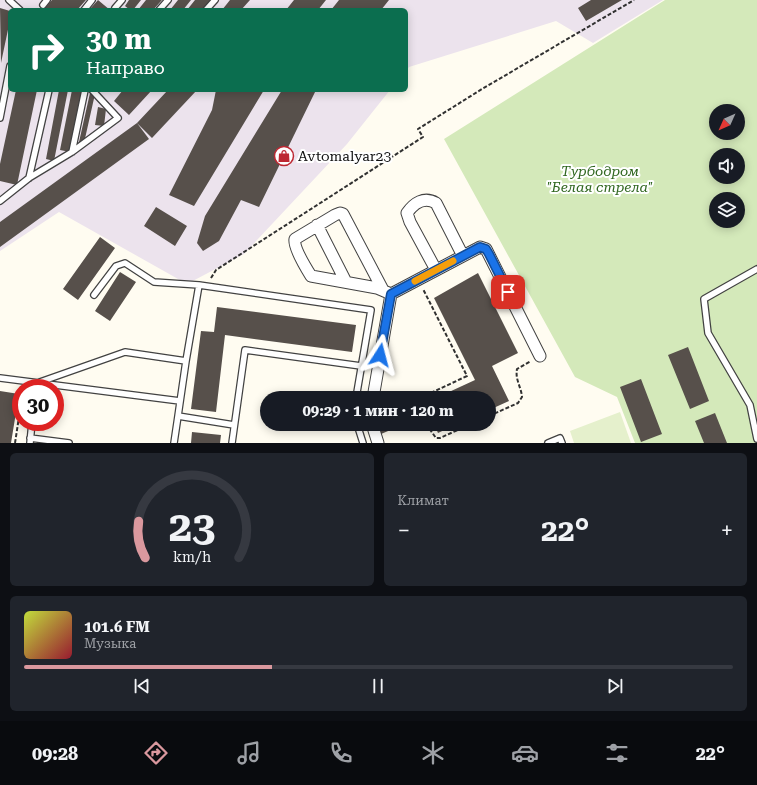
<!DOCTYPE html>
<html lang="ru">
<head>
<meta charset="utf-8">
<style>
	:root { --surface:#171b24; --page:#20242c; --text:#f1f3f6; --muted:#9ea1a6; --line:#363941; --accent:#da989e }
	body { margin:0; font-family:"Roboto Serif",serif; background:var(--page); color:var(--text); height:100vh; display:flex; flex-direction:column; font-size:15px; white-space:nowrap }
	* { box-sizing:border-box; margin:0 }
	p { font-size:13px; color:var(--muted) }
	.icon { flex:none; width:22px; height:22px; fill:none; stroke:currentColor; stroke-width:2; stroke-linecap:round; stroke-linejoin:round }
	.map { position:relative; height:443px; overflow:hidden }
	.sheet { display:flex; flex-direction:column; gap:10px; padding:10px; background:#0d0f14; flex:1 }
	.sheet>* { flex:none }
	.guide { position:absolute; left:8px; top:8px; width:400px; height:84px; border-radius:6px; box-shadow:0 2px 10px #0003; background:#0b6e4f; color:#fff; overflow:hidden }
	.needle { width:26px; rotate:225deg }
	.controls { position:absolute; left:709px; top:104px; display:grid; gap:8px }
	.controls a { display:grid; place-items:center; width:36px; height:36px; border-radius:50%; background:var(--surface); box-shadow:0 2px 10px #0003; font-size:20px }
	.speed { position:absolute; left:12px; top:379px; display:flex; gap:8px; font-size:20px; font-weight:700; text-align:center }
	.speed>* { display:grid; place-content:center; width:52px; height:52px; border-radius:50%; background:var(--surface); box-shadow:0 2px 10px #0003; line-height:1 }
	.speed .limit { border:6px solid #d22; background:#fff; color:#111 }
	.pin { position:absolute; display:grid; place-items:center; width:34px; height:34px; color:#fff; margin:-17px; border-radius:8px; box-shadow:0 2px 6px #0006 }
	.me { position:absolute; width:44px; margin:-22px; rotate:9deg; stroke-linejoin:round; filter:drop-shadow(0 0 3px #0008) }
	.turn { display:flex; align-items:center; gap:14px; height:84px; padding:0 12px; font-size:18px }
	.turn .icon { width:52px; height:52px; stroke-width:2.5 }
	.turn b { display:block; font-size:28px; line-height:34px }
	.big { font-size:30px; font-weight:700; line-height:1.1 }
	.sheet .tile { flex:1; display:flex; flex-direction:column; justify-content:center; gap:6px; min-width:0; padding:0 14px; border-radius:6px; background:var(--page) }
	.sheet .dial { align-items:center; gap:0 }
	.dial svg { height:104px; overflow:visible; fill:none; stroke:var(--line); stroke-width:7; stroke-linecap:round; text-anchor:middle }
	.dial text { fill:var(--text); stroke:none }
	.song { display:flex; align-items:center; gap:12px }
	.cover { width:48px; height:48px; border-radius:6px; background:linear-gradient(135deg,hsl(70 70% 55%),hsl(350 70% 35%)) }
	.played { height:4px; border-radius:2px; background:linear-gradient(90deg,var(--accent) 35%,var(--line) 35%) }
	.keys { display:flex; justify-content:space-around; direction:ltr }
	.heat { display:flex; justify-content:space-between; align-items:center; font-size:22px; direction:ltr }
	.sheet .tiles { flex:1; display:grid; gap:10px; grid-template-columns:1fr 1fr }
	.tile:last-child { grid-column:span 2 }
	.trip { position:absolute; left:260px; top:391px; width:236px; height:40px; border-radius:20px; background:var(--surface); box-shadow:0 2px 10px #0003; font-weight:700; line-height:40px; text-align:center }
	.tab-bar { display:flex; height:64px; justify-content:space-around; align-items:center; background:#090b0e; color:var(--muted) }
	.tab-bar .icon { width:28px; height:28px }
	.tab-bar .on { color:var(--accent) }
	.tab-bar b { font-size:18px; color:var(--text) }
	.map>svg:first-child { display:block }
	.industrial { fill:#ece3ed }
	.green { fill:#d4e9ba; fill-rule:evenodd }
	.pitch { fill:#e5f0cc }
	.building { fill:#57504b }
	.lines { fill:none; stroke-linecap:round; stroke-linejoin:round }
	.service-casing { stroke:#424242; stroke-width:8 }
	.minor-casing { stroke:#424242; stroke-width:13 }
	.path { stroke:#313131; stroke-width:2; stroke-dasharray:4 2; stroke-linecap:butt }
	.service { stroke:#fff; stroke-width:5.5 }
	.minor { stroke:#fff; stroke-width:11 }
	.route-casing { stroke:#114b97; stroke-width:10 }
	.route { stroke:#1a73e8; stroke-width:7 }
	.slow { stroke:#f59e0b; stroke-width:7 }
	.labels { text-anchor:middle; stroke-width:4; stroke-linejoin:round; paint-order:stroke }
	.poi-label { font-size:14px; fill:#0f0f0f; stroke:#fff; text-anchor:start }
	.park-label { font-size:14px; font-style:italic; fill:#2f661f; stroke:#fff }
</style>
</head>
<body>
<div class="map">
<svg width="757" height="443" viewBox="0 0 757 443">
	<rect width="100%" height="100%" fill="#fffcf1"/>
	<path class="industrial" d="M0,0H663L593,43L556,21L409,67L406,71V10H10V90H390L347,144L244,254L187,284L59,212L0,251Z"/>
	<path class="green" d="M665,0H757V443H635L617,397L575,377L444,139ZM716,111H738V133H716ZM716,155H738V177H716ZM716,199H738V221H716Z"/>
	<path class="pitch" d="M620,412L631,443H574L570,431Z"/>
	<path class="building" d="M52,0H86L77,10H45L44,9Z
		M98,0L110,10H89Z
		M129,0H141L133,10H130L125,6Z
		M146,0H162L153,10H138Z
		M178,0H191L183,10H170Z
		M195,0H211L203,10H187Z
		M230,0H250L241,10H222Z
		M294,0H326L318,10H286Z
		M339,0H389L381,10H331Z
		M591,0H622L586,21L578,8Z
		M0,8L10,11V20L1,63Z
		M16,90H37L17,185L0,181V164Z
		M59,90H68L54,161L46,159Z
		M72,90H83L70,152L60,150Z
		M123,90H152L129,115L114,101Z
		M168,90H197L152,138L137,123L149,139L0,247V222L137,123Z
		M216,90H264L194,206L169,195L212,110Z
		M282,90H316L259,207L241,200L219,241L203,251L197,243L205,216Z
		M90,93L95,94L84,143L79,142Z
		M98,107L106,109L104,126L95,125Z
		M156,207L187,226L175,246L144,226Z
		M100,237L115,248L78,300L63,289Z
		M120,272L136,282L110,321L95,311Z
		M478,273L518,353L492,366L509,401L489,410V398H436L475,380L434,298Z
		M217,307L356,325L352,352L225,335L216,412L191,409L201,331L214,332Z
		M688,347L709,401L690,409L668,355Z
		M641,379L662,434L641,442L620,387Z
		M0,391L19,394L11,443H0Z
		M715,413L727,443H704L695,421Z
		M377,424H399L400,426L381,434Z
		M434,424H457L438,433Z
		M192,432L221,435L220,443H191Z"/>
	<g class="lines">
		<g class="service-casing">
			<path id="service" d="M9,0L20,10
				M43,5L47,0
				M115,8L122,0
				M84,10L92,0
				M159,10L168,0
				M206,10L215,0
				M0,118L10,66
				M72,152L85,90
				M29,178L49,90
				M0,201L29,178L72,152L118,118L92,90
				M757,269L704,299L708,333L750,405L757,439
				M94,295L116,266L125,263L154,282L199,285
				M186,361L178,416L234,425
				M0,378L180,401
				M36,388L37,383L125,352L186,361L199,285L371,310L356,398
				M357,424L363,443
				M30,438L69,443
				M30,443L32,422
				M174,443L178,416
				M232,443L245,350L361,366
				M548,443L560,438L562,443"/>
		</g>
		<g class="minor-casing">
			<path id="minor" d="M317,225L346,282
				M436,270L410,222L407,213C414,203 424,196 436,203L463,256
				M391,294L480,247L486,249L540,356
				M373,398L391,294L377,288L311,276C306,268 293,247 295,239L335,215L340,213L343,214L383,290
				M372,424L378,443"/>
		</g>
		<path class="path" d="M211,278L216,270L423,137L418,129L482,89L634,0
			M420,398L467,376L423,289
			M489,416L518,403L522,397C521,386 515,380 517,369L531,361
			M426,424L436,438H440L471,424
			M15,443L21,404"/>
		<use href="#service" class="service"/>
		<use href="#minor" class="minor"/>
	</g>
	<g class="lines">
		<g class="route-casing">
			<path id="route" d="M380,355L391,294L480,247L486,249L489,254L508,292"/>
		</g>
		<use href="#route" class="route"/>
		<path class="slow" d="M415,281L453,261"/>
	</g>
	<defs>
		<g id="shop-ring" transform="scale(1)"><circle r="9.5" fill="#fff" stroke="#bd2832" stroke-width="1.5"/><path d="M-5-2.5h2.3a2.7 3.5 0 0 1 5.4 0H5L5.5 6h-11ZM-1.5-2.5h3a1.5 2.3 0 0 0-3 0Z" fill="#bd2832"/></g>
	</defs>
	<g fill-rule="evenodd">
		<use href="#shop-ring" x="284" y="156"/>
	</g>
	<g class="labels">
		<g class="poi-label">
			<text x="298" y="161">Avtomalyar23</text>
		</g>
		<g class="park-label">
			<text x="600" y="176">Турбодром<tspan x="600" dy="16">"Белая стрела"</tspan></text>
		</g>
	</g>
</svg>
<div class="controls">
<a><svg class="needle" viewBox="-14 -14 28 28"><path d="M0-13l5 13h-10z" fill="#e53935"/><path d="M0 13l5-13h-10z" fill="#9ea1a6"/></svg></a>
<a><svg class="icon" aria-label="sound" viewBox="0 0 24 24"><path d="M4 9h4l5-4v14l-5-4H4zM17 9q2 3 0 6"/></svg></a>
<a><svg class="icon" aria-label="layers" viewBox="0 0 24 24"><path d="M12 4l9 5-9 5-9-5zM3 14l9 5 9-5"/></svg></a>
</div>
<div class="speed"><div class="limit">30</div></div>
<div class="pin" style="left:508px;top:292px;background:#d93025"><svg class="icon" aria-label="arrive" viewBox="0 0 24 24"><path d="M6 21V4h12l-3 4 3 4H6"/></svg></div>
<svg class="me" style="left:380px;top:355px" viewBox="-20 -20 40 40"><path d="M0-17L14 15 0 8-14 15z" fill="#1a73e8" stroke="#fff" stroke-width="4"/></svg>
<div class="trip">09:29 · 1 мин · 120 m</div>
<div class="guide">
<div class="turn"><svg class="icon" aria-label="right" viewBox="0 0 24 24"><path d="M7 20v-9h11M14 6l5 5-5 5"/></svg><div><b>30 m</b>Направо</div></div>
</div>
</div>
<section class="sheet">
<div class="tiles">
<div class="tile dial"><svg viewBox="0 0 100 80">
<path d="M14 69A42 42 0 1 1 86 69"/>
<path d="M14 69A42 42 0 0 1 9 41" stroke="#da989e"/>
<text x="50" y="56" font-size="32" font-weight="700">23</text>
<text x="50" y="72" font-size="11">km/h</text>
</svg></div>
<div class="tile"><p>Климат</p>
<div class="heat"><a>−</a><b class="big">22°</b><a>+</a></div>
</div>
<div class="tile">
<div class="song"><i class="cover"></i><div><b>101.6 FM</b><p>Музыка</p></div></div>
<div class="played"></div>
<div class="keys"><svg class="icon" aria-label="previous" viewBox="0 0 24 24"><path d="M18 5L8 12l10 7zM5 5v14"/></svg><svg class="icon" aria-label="pause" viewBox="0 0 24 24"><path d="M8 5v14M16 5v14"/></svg><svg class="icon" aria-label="next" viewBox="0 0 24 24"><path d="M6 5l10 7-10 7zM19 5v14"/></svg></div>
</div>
</div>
</section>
<nav class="tab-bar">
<b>09:28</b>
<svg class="icon on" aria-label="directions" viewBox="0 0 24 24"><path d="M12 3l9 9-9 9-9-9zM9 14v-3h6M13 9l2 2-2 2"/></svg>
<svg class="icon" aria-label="music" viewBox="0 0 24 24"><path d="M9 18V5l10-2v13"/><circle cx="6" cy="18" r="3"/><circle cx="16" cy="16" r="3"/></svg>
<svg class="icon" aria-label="phone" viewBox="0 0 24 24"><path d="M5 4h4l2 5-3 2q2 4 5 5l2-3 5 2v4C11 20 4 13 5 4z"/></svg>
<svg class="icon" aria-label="climate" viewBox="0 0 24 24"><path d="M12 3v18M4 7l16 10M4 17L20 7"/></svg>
<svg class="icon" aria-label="car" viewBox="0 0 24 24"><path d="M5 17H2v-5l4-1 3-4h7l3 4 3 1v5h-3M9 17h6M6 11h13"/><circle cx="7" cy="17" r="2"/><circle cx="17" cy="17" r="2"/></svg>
<svg class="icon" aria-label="filters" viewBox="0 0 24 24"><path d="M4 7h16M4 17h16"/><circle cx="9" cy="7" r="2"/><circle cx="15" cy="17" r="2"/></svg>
<b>22°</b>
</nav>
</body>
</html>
